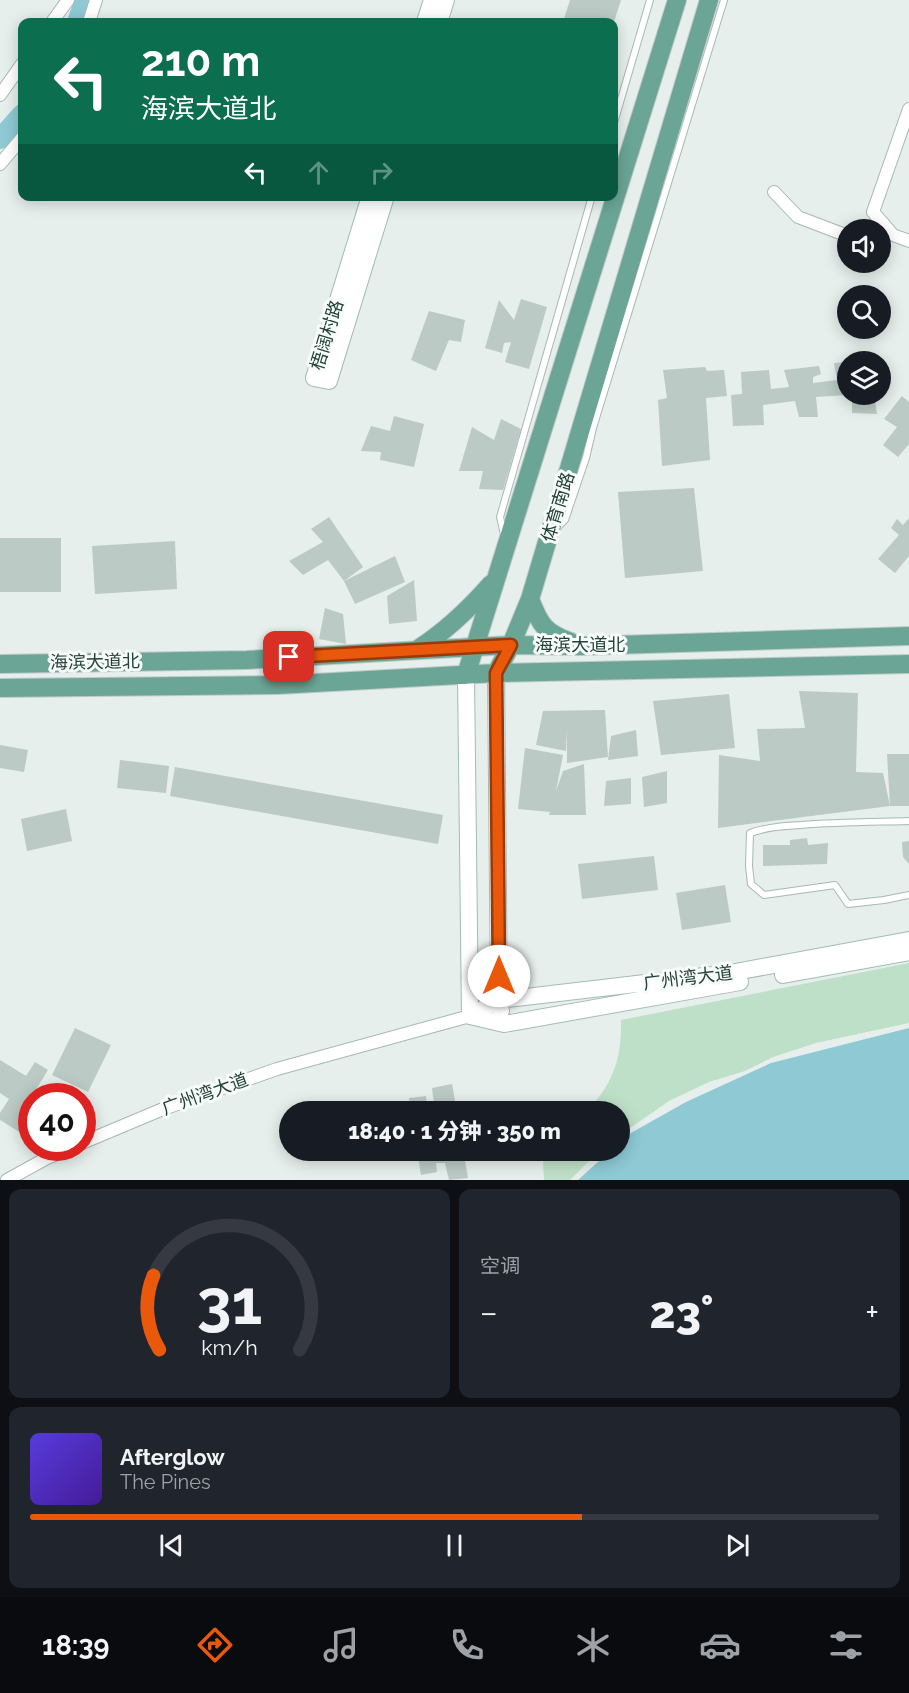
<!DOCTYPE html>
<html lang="zh">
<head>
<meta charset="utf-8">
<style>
	:root { --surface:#171b24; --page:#20242c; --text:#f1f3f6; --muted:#9ea1a6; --line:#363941; --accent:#ea580c }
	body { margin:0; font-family:Raleway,"Noto Sans SC",sans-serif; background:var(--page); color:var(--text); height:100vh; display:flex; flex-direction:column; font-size:22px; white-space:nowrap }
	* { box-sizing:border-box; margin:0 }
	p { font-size:20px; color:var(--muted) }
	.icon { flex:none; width:33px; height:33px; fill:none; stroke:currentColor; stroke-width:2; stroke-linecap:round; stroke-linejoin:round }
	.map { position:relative; height:1180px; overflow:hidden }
	.drawer { display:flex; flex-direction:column; gap:9px; padding:9px; background:#0d0f14; flex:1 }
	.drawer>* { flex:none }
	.hud { position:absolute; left:18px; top:18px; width:600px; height:183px; border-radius:12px; box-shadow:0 3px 15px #0003; background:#0b6e4f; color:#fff; overflow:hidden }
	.controls { position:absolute; left:837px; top:219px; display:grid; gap:12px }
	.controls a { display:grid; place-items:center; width:54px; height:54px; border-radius:50%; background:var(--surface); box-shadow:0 3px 15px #0003; font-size:30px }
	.speed { position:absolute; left:18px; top:1083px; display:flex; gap:12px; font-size:30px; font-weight:700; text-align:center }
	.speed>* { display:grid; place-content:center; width:78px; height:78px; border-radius:50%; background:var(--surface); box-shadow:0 3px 15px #0003; line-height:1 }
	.speed .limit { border:9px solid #d22; background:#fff; color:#111 }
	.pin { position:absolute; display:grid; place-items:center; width:51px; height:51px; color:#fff; margin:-26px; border-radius:12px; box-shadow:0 3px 9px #0006 }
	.me { position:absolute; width:66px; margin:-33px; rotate:0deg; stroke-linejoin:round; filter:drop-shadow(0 0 4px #0008) }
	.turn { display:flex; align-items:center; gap:21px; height:126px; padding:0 24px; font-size:27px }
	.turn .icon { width:78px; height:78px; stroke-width:2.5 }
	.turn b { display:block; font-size:42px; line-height:51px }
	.lanes { display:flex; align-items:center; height:57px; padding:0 24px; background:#0003; justify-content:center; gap:30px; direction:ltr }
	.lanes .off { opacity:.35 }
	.big { font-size:45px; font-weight:800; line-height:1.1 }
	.drawer .tile { flex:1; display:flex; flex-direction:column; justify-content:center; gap:9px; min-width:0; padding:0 21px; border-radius:12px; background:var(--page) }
	.drawer .dial { align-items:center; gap:0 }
	.dial svg { height:156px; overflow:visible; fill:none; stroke:var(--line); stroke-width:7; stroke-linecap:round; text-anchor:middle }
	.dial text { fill:var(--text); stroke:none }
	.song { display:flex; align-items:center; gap:18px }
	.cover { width:72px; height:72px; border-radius:9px; background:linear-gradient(135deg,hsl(250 70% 55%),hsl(260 70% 35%)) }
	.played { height:6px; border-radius:3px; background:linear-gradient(90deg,var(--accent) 65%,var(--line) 65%) }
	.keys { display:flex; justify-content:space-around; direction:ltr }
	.heat { display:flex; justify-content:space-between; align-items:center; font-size:33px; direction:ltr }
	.drawer .tiles { flex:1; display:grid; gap:9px; grid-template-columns:1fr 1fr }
	.tile:last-child { grid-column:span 2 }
	.trip { position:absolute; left:279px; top:1101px; width:351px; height:60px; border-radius:30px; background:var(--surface); box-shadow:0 3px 15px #0003; font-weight:800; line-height:60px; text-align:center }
	.menu { display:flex; height:96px; justify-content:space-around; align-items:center; background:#090b0e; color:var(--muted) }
	.menu .icon { width:42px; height:42px }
	.menu .current { color:var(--accent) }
	.menu b { font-size:27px; color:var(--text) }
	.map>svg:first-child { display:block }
	.green { fill:#bfe0c8 }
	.water { fill:#8ec9d4 }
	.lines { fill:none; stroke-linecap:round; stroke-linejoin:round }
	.river { stroke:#8ec9d4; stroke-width:20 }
	.building { fill:#bbcac4 }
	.lane-casing { stroke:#a8b8b2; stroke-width:8 }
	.street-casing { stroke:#a8b8b2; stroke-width:14 }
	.secondary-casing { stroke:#a4bbb3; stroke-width:18 }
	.primary-casing { stroke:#c2cac8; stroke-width:20 }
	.lane { stroke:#fff; stroke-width:6 }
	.street { stroke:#fff; stroke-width:12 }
	.secondary { stroke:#fff; stroke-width:16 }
	.primary { stroke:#6aa596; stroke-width:18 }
	.route-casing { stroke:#983908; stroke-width:15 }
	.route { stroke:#ea580c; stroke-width:10 }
	.labels { text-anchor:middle; stroke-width:6; stroke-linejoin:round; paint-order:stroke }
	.street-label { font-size:18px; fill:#24423a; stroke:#f7fbf9 }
</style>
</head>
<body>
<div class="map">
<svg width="909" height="1180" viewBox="0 0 909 1180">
	<rect width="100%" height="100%" fill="#e6efeb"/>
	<path class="green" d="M909,963V1023L816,1043L773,1057L745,1071L709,1082L669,1101L620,1135V1112L587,1111C613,1084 622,1058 621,1020Z
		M549,1151V1150L599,1151L570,1180H544L543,1162Z"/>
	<path class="water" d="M909,1028V1180H578L610,1151L620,1150V1142L629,1134L686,1102L771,1063Z"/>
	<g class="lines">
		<path class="river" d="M77,22L85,0
			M0,139L22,114"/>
	</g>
	<path class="building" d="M570,0H621L614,22H563Z
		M521,299L547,307L529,369L505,362L511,342L504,343L502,353L485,348L499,300L514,320Z
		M429,311L465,320L461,342L449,340L436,371L411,360Z
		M848,362V395L816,397L818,417H799L795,401L763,405L764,425L733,426L731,395L742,394L741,372L769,370L771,389L789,387L784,370L819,366L821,374L813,377V383L837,380L834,363Z
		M705,367L707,371L724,370L727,396L706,398L710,460L662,466L658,400L667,398L663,370Z
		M852,394H874L877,414L852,413Z
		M902,396L909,402V444L898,457L883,445L897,427L884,419Z
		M394,416L424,424L414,467L380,460L381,452L361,451L371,426L390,431Z
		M501,419L521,429L503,490L479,489L483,471H459L472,427L494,440Z
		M694,488L703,571L625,578L618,492Z
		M329,517L363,567L344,581L328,560L303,575L289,561L323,542L311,529Z
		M909,518V556L895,573L878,559L899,535L891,528L897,519L903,525Z
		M0,538H61V592H0Z
		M175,541L177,589L95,594L92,546Z
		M395,556L405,582L355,604L344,581Z
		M414,580L417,621L389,624L387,596Z
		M325,608L343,614L346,644L319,639Z
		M799,691L858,693L856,772L883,773L890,806L718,828L719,755L760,761L757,729L805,728Z
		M729,694L735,748L661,755L653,701Z
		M605,710L608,757L567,763V729L566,751L536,745L543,711Z
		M636,730L638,756L608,760L611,736Z
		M0,745L28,750L24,772L0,768Z
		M525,748L563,755L556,791L563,771L584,764L586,815H549L550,812L518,809Z
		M887,754H909V806H890Z
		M120,760L169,766L166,793L117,788Z
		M175,767L443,815L438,844L170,796Z
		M667,771V803L644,807L642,777Z
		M631,778V804L604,806L606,781Z
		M66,809L72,841L27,851L21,819Z
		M807,838L808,845L828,843L827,864L763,866V845H790V840Z
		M909,841V864L903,857L902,842Z
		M654,856L658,890L582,899L578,864Z
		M725,885L731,922L682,930L676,893Z
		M75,1028L111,1045L88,1092L52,1075Z
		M0,1060L26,1076L35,1062L48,1070L24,1109L32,1113V1116L21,1133L0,1120V1113L9,1099L0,1093Z
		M452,1084L457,1112H410L409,1098L426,1096L427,1105L434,1104L432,1088Z
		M417,1150H463L468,1178L449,1180L445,1163H436L437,1172L421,1175Z"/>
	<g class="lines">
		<g class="lane-casing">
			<path id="lane" d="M614,123L650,0
				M557,528L565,520L586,458L593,428L724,0
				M504,534L500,517L592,196
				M909,821C873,822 837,822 801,825C784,826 767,827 750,833L749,866L751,884L764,895L835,885L848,904L884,900L909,895"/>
		</g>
		<g class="street-casing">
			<path id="street" d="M52,22L68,0
				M89,22L96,0
				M0,95L22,64
				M909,109L873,212L893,235L909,241
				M0,164L22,138
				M774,192L798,217L848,236
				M867,230L883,223
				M82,1143L163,1109L277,1069L470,1016
				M7,1180L47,1158L73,1148"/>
		</g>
		<g class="secondary-casing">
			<path id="secondary" d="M425,22L432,0
				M439,22L446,0
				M370,196L314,378L329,381L386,196
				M496,673L499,1000L501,1011
				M466,675L470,1016
				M783,975L909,952
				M470,1016L499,1000L730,973L909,940
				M470,1016L504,1024L740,982"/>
		</g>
		<g class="primary-casing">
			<path id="primary" d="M530,599C540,625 545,633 571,642
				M418,649C446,631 469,609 491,584
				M0,664L247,660L511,645L581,646L909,636
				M496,673L511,645L530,599L709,0
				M466,675L677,0
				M0,688L278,685L496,673L909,664"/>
		</g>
		<use href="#lane" class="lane"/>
		<use href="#street" class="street"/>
		<use href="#secondary" class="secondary"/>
		<use href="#primary" class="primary"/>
	</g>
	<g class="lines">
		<g class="route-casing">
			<path id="route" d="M289,657L511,645L496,673L499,976"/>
		</g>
		<use href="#route" class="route"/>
	</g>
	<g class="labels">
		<g class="street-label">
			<text transform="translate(327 335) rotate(-73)" y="6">梧阔村路</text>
			<text transform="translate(558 507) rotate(-73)" y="6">体育南路</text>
			<text x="580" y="651">海滨大道北</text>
			<text transform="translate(95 662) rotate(-1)" y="6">海滨大道北</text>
			<text transform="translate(688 978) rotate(-7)" y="6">广州湾大道</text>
			<text transform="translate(205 1094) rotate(-20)" y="6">广州湾大道</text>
		</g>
	</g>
</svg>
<div class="controls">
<a><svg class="icon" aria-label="sound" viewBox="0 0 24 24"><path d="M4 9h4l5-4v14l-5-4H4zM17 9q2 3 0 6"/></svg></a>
<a><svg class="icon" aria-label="search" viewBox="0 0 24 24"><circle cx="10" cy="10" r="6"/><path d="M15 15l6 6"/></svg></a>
<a><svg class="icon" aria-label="layers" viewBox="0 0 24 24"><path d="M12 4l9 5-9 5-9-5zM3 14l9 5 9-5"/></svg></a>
</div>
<div class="speed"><div class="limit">40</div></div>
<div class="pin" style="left:289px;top:657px;background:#d93025"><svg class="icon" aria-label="arrive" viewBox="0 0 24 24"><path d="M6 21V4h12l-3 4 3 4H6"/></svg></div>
<svg class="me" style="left:499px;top:976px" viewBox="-20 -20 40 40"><circle r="19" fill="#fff"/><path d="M0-13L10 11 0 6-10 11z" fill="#ea580c"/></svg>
<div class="trip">18:40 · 1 分钟 · 350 m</div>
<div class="hud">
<div class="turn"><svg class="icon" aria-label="left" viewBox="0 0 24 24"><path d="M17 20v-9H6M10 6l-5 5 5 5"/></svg><div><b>210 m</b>海滨大道北</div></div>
<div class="lanes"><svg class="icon" aria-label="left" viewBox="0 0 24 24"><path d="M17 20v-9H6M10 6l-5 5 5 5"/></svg><svg class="icon off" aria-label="ahead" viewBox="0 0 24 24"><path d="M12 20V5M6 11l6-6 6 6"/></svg><svg class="icon off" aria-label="right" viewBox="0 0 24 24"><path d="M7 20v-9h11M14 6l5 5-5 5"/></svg></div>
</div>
</div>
<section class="drawer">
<div class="tiles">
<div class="tile dial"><svg viewBox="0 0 100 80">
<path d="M14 69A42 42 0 1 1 86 69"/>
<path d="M14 69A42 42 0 0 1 11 31" stroke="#ea580c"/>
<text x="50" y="56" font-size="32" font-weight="700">31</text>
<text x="50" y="72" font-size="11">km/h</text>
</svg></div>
<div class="tile"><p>空调</p>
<div class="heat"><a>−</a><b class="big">23°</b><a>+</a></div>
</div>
<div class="tile">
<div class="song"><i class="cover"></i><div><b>Afterglow</b><p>The Pines</p></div></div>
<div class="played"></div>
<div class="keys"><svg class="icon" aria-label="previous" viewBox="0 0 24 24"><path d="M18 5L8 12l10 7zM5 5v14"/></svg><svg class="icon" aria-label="pause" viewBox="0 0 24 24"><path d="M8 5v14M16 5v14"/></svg><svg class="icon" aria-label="next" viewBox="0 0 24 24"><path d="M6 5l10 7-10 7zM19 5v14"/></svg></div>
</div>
</div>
</section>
<nav class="menu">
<b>18:39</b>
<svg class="icon current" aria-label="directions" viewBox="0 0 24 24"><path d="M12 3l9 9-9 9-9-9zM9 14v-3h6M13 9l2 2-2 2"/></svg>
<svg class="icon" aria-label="music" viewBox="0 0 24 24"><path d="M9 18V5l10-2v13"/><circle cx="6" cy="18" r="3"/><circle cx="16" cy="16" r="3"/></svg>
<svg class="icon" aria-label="phone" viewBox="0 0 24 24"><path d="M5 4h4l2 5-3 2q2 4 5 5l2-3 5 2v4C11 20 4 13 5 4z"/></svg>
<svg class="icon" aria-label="climate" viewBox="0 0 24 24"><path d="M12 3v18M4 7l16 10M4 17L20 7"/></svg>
<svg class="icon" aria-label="car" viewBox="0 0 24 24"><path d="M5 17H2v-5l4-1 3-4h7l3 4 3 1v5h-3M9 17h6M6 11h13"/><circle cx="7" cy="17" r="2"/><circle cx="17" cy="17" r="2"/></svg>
<svg class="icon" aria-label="filters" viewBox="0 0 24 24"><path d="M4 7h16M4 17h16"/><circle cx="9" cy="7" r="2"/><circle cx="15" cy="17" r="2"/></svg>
</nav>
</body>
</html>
